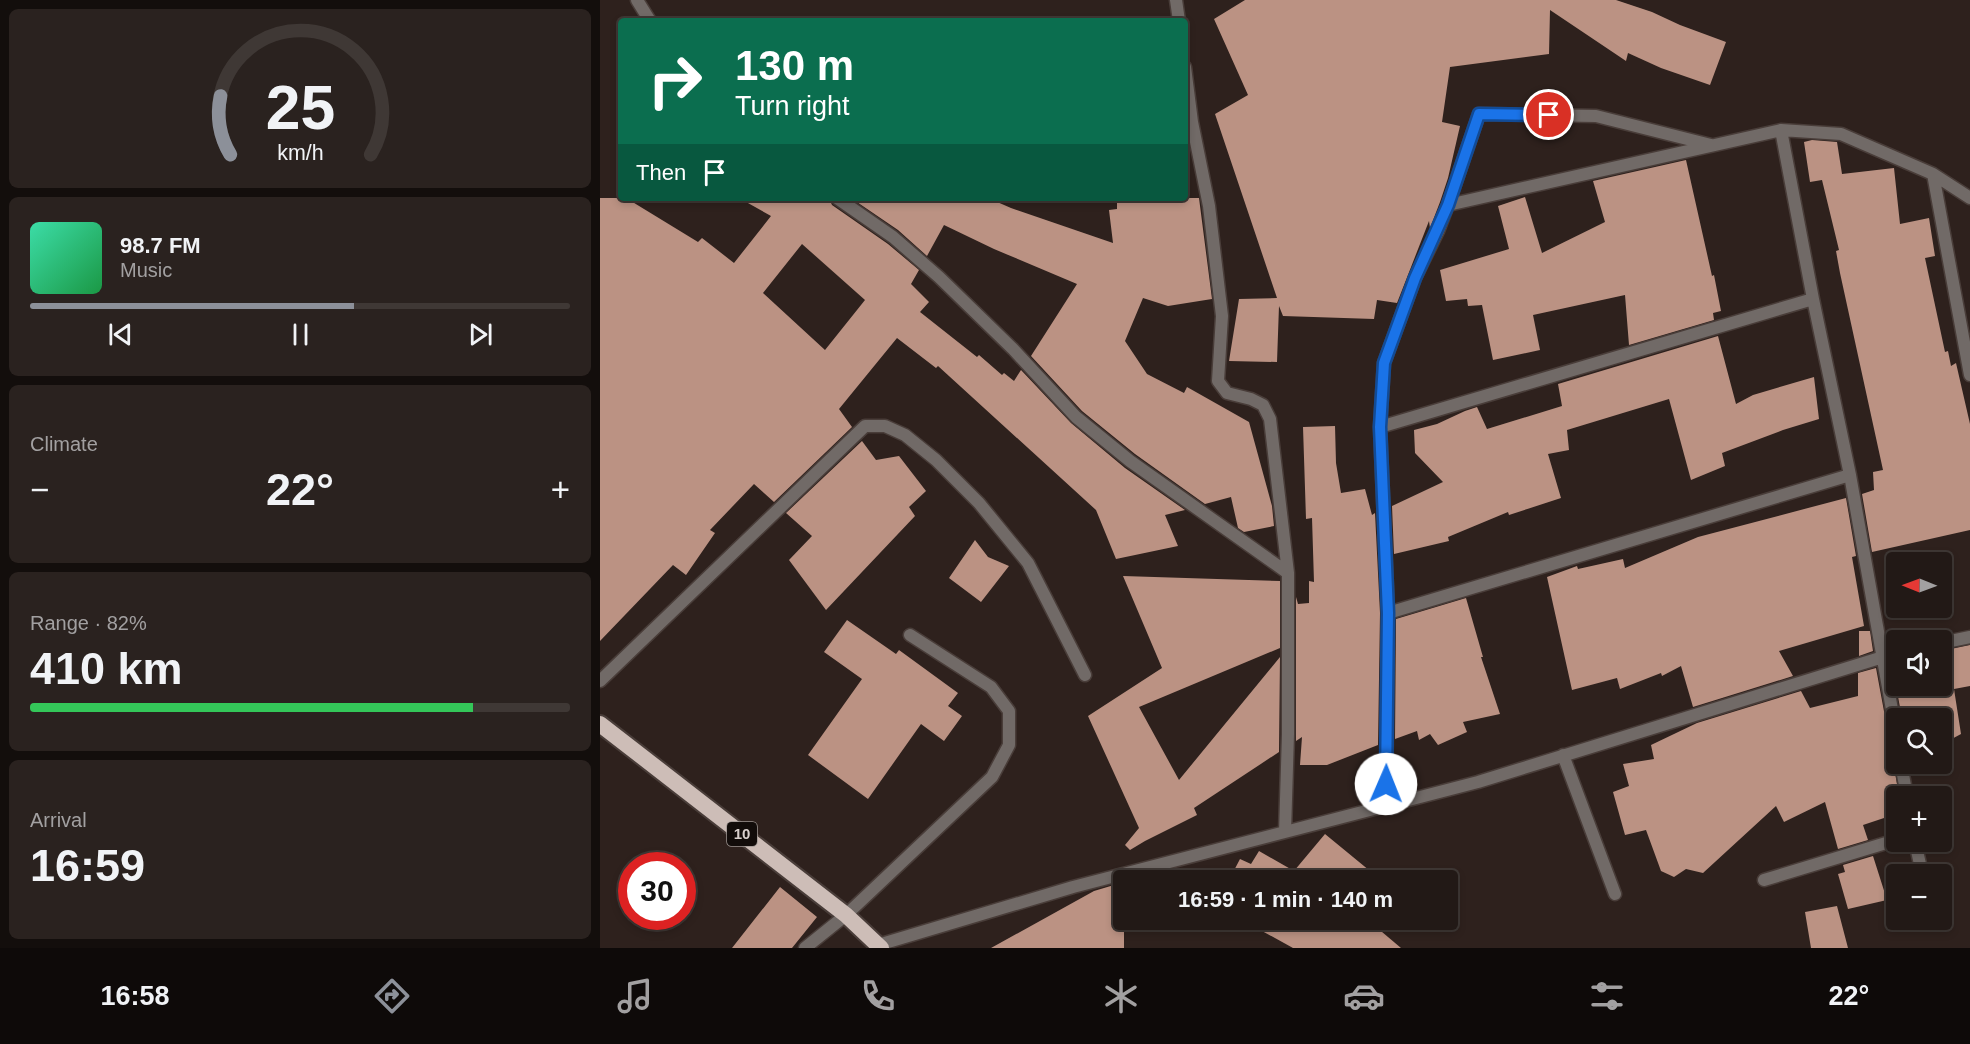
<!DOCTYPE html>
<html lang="en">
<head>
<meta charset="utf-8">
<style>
	:root { --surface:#221916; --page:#2a221f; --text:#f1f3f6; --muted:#a2a0a1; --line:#3f3835; --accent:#8c9099 }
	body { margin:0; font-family:Helvetica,sans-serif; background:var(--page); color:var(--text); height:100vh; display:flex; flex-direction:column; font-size:22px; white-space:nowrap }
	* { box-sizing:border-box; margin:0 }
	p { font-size:20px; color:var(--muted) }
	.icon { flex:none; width:33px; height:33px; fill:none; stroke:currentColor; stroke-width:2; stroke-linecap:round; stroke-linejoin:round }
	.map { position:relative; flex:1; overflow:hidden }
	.sheet { display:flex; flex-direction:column; gap:9px; padding:9px; background:#130e0c; width:600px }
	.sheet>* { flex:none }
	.banner { position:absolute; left:18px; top:18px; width:570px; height:183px; border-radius:6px; box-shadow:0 3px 9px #0003,0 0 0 2px var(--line); background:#0b6e4f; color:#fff; overflow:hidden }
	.needle { width:39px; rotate:271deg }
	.tools { position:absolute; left:1286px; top:552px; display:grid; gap:12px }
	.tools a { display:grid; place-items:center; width:66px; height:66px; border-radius:6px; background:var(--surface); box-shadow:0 3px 9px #0003,0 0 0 2px var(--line); font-size:30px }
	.speed { position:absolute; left:18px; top:852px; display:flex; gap:12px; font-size:30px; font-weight:700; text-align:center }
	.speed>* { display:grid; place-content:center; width:78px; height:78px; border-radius:50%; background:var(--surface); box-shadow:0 3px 9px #0003,0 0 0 2px var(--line); line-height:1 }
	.speed .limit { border:9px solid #d22; background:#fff; color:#111 }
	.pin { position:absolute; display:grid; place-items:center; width:51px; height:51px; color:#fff; margin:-26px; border:3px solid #fff; border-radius:50%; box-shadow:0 2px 6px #0007 }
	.me { position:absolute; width:66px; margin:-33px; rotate:1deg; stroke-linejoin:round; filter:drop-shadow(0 0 4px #0008) }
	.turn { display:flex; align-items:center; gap:21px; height:126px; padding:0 18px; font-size:27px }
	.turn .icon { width:78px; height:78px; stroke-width:2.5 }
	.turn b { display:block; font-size:42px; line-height:51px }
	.then { display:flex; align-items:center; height:57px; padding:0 18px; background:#0003; gap:12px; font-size:22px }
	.big { font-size:45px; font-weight:800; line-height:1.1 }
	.sheet .tile { flex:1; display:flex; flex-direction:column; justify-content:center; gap:9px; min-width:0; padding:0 21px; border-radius:9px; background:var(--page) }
	.sheet .dial { align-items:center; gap:0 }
	.dial svg { height:156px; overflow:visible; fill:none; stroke:var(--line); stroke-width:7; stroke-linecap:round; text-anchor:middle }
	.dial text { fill:var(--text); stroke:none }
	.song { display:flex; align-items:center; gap:18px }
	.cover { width:72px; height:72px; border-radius:9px; background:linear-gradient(135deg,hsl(160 70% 55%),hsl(140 70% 35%)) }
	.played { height:6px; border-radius:3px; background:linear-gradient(90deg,var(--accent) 60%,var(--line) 60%) }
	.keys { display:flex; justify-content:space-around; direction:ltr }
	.heat { display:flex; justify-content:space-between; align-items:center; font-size:33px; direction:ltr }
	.charge { height:9px; border-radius:4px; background:linear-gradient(90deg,#34c759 82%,var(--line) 0) }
	.trip { position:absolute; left:513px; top:870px; width:345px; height:60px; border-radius:6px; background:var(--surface); box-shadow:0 3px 9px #0003,0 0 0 2px var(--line); font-weight:800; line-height:60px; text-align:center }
	.tabs { display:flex; height:96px; justify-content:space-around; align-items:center; background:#0e0a09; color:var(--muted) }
	.tabs .icon { width:42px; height:42px }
	.tabs .active { color:var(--accent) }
	.tabs b { font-size:27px; color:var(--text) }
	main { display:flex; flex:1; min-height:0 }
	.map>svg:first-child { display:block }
	.building { fill:#bb9283; fill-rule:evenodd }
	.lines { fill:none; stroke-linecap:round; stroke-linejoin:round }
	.service-casing { stroke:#493d39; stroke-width:15 }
	.minor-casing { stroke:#493d39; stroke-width:15 }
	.trunk-casing { stroke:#493d39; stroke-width:20 }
	.service { stroke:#716a67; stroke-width:12 }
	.minor { stroke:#716a67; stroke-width:12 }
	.trunk { stroke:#cdbdb7; stroke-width:16 }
	.route-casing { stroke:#114b97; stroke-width:15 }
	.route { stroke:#1a73e8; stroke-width:10 }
	.labels { text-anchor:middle; stroke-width:6; stroke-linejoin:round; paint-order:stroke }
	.shield { fill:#120c0a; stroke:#9d9592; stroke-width:1.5 }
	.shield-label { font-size:15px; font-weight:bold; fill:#d9d0cd }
</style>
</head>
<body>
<main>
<section class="sheet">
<div class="tile dial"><svg viewBox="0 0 100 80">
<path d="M14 69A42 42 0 1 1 86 69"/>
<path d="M14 69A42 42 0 0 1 9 39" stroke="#8c9099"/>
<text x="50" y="56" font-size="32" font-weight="700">25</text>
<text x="50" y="72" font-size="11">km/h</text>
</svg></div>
<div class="tile">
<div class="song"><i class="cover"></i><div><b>98.7 FM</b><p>Music</p></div></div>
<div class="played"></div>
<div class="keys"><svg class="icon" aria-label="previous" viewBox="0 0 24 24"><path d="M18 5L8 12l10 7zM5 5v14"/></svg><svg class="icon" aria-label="pause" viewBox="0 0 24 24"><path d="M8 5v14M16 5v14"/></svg><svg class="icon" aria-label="next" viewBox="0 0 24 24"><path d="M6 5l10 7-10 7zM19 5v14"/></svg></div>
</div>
<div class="tile"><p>Climate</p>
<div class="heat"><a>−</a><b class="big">22°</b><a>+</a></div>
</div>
<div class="tile"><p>Range · 82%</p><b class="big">410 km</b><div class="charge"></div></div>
<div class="tile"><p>Arrival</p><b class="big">16:59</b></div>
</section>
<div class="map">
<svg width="1370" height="948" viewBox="0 0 1370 948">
	<rect width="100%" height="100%" fill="#2e211d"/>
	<path class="building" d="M645,0H1016L1052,12L1080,25L1126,42L1110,85L1061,68L1028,53L1026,61L950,10L949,54L850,67L842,122L860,126L848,178L840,202L830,228L829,221L797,303L777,300L774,319L683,316L679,306L677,362L629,361L639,299L677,298L615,114L648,95L614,19Z
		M1212,140L1237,142L1242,174L1294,168L1300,224L1329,218L1335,256L1325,258L1345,352L1348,351L1351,366L1356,363L1370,424V530L1272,552L1262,494L1274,490L1273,472L1283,470L1240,273L1236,251L1239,250L1222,180L1210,182L1204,142Z
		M1086,160L1112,276L1114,275L1121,311L1113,313L1114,320L1029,345L1025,295L933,315L940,350L893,360L882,305L868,306L867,299L846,301L840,270L909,249L898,206L925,197L942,253L1005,222L993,181Z
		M0,198H26L98,242L102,238L134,263L171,216L139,198H229L232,205L288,244L319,270L311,284L329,302L320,312L377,357L379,355L402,375L404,373L414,381L421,370L471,423L525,468L585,510L565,515L578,546L516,559L496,510L338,366L336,368L297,338L239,409L252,427L174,502L154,484L110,530L115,533L86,575L73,565L0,641ZM202,244L265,300L225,350L163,293Z
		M251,198H388L411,208L513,243L509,210L517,209V198H599L612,299L568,306L543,298L525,341L547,374L584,393L587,387L649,422L672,506L674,526L644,532L638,528L631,497L605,504L535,454L482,411L431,356L477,284L394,249L344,225L327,256L298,230Z
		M1118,336L1136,404L1153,395L1214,377L1219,419L1183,430L1122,453L1125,466L1091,480L1069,399L967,430L969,450L948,454L961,498L909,515L908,512L848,537L849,541L794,554L792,506L843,482L815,453L814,430L837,424L865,411L877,407L887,429L962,406L958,384Z
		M735,426L736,463L741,493L765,489L772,515L775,513L780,613L778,745L727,765H700L702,737L696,741V597L698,604L709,603V581L714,582L712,518L706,519L703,427Z
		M262,441L276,460L299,456L326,491L309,507L315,516L226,610L189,560L212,536L186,513Z
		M1246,498L1256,556L1252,557L1264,626L1179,651L1193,676L1093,707L1081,666L1062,676L1061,673L1020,689L1017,678L972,690L947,577L977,566L978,569L1023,559L1025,568L1098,537Z
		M375,540L388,557L409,566L381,602L349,578Z
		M523,576L680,581V648L539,707L579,780L680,657L679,752L594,808L597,815L545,841L530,850L525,845L539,828L488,716L562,668Z
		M866,598L883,657H881L900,714L863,722L867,732L838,745L830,734L819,740L817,731L795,739L796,619Z
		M247,620L296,654L299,650L358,693L348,706L362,716L344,741L321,724L268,799L208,755L262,679L224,652Z
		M1259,631H1270L1273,651L1259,656Z
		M1370,645V686L1354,689L1361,734L1348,741L1341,742V718H1302L1296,686H1341V651Z
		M1276,668L1288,733L1290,738L1296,740V753L1292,754L1299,796H1296V814L1263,825L1268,840L1238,849L1225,802L1184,822L1176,806L1103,873L1086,869L1074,877L1061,871L1046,830L1025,835L1013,792L1029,786L1023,764L1054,759L1051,745L1097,723L1201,691L1210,708L1258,696V673Z
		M725,834L781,880H629L640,859L651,864L659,851L694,871Z
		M1273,856L1287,900L1248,909L1238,874L1245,872L1243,865Z
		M524,882V948H391L494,891Z
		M180,887L217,917L192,948H132Z
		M1237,906L1248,948H1211L1205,912Z
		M642,920H780L775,926L801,948H693Z"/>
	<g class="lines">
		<g class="service-casing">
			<path id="service" d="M0,681L265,426H285L305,435L336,460L379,503L428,563L485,675
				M246,915L392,777L409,745V711L391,687L310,635"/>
		</g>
		<g class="minor-casing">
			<path id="minor" d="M37,0L50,21
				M576,0L579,21
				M585,67L592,122L609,206L622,316L618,381L627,393L651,399L663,405L670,419L688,573V734L685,832
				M1181,130L1213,299L1250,475L1296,732
				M1333,174L1370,375
				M237,198L293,237L339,277L413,349L476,417L530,461L688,573
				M848,205L879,114L996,116L1111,145
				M780,427L1213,299
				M788,613L1250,475
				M1341,643L1370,637
				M963,755L1015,894
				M1301,764L1307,796
				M786,805L788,613L780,427L784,363L815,278L838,231L848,205L1181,130L1241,134L1333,174L1370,198
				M1315,842L1322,873
				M1164,880L1296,840
				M278,945L473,887L878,782L1296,653
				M205,948L246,915"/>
		</g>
		<g class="trunk-casing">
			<path id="trunk" d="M0,724L246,915L281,948"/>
		</g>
		<use href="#service" class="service"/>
		<use href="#minor" class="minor"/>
		<use href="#trunk" class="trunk"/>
	</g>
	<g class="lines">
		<g class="route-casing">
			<path id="route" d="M786,784L788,613L780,427L784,363L815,278L848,205L879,114L949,115"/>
		</g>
		<use href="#route" class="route"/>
	</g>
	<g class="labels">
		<rect class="shield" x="127" y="822" width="30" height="24" rx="4.5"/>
		<g class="shield-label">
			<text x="142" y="839">10</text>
		</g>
	</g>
</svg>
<div class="tools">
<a><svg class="needle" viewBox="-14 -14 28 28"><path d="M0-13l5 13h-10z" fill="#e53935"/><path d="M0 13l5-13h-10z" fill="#a2a0a1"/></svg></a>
<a><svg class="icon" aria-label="sound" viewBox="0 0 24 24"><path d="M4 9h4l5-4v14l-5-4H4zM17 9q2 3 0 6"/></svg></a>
<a><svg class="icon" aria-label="search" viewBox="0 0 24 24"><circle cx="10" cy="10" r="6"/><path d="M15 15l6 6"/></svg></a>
<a>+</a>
<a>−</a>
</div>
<div class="speed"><div class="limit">30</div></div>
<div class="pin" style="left:949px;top:115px;background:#d93025"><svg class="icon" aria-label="arrive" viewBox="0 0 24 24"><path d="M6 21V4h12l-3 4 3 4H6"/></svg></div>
<svg class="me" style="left:786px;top:784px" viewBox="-20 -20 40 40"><circle r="19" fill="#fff"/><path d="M0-13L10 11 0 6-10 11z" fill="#1a73e8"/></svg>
<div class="trip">16:59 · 1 min · 140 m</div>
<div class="banner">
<div class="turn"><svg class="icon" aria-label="right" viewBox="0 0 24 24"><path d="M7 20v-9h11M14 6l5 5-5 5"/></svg><div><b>130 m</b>Turn right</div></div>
<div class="then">Then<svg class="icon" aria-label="arrive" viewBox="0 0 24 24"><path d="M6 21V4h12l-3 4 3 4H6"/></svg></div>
</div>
</div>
</main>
<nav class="tabs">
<b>16:58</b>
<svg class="icon active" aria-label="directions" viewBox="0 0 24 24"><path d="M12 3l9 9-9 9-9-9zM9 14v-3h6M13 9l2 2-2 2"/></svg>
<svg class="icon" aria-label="music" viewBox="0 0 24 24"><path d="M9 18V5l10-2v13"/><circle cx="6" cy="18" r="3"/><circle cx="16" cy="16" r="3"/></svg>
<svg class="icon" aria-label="phone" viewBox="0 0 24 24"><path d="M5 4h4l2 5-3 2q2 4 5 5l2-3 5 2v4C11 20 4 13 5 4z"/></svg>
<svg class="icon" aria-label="climate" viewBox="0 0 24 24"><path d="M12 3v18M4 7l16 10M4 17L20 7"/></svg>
<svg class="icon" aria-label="car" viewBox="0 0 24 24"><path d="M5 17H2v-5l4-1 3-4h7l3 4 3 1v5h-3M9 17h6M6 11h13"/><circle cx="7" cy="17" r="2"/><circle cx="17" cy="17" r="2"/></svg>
<svg class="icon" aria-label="filters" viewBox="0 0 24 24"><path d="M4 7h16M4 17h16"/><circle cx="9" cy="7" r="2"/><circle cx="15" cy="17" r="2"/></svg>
<b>22°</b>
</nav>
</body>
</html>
